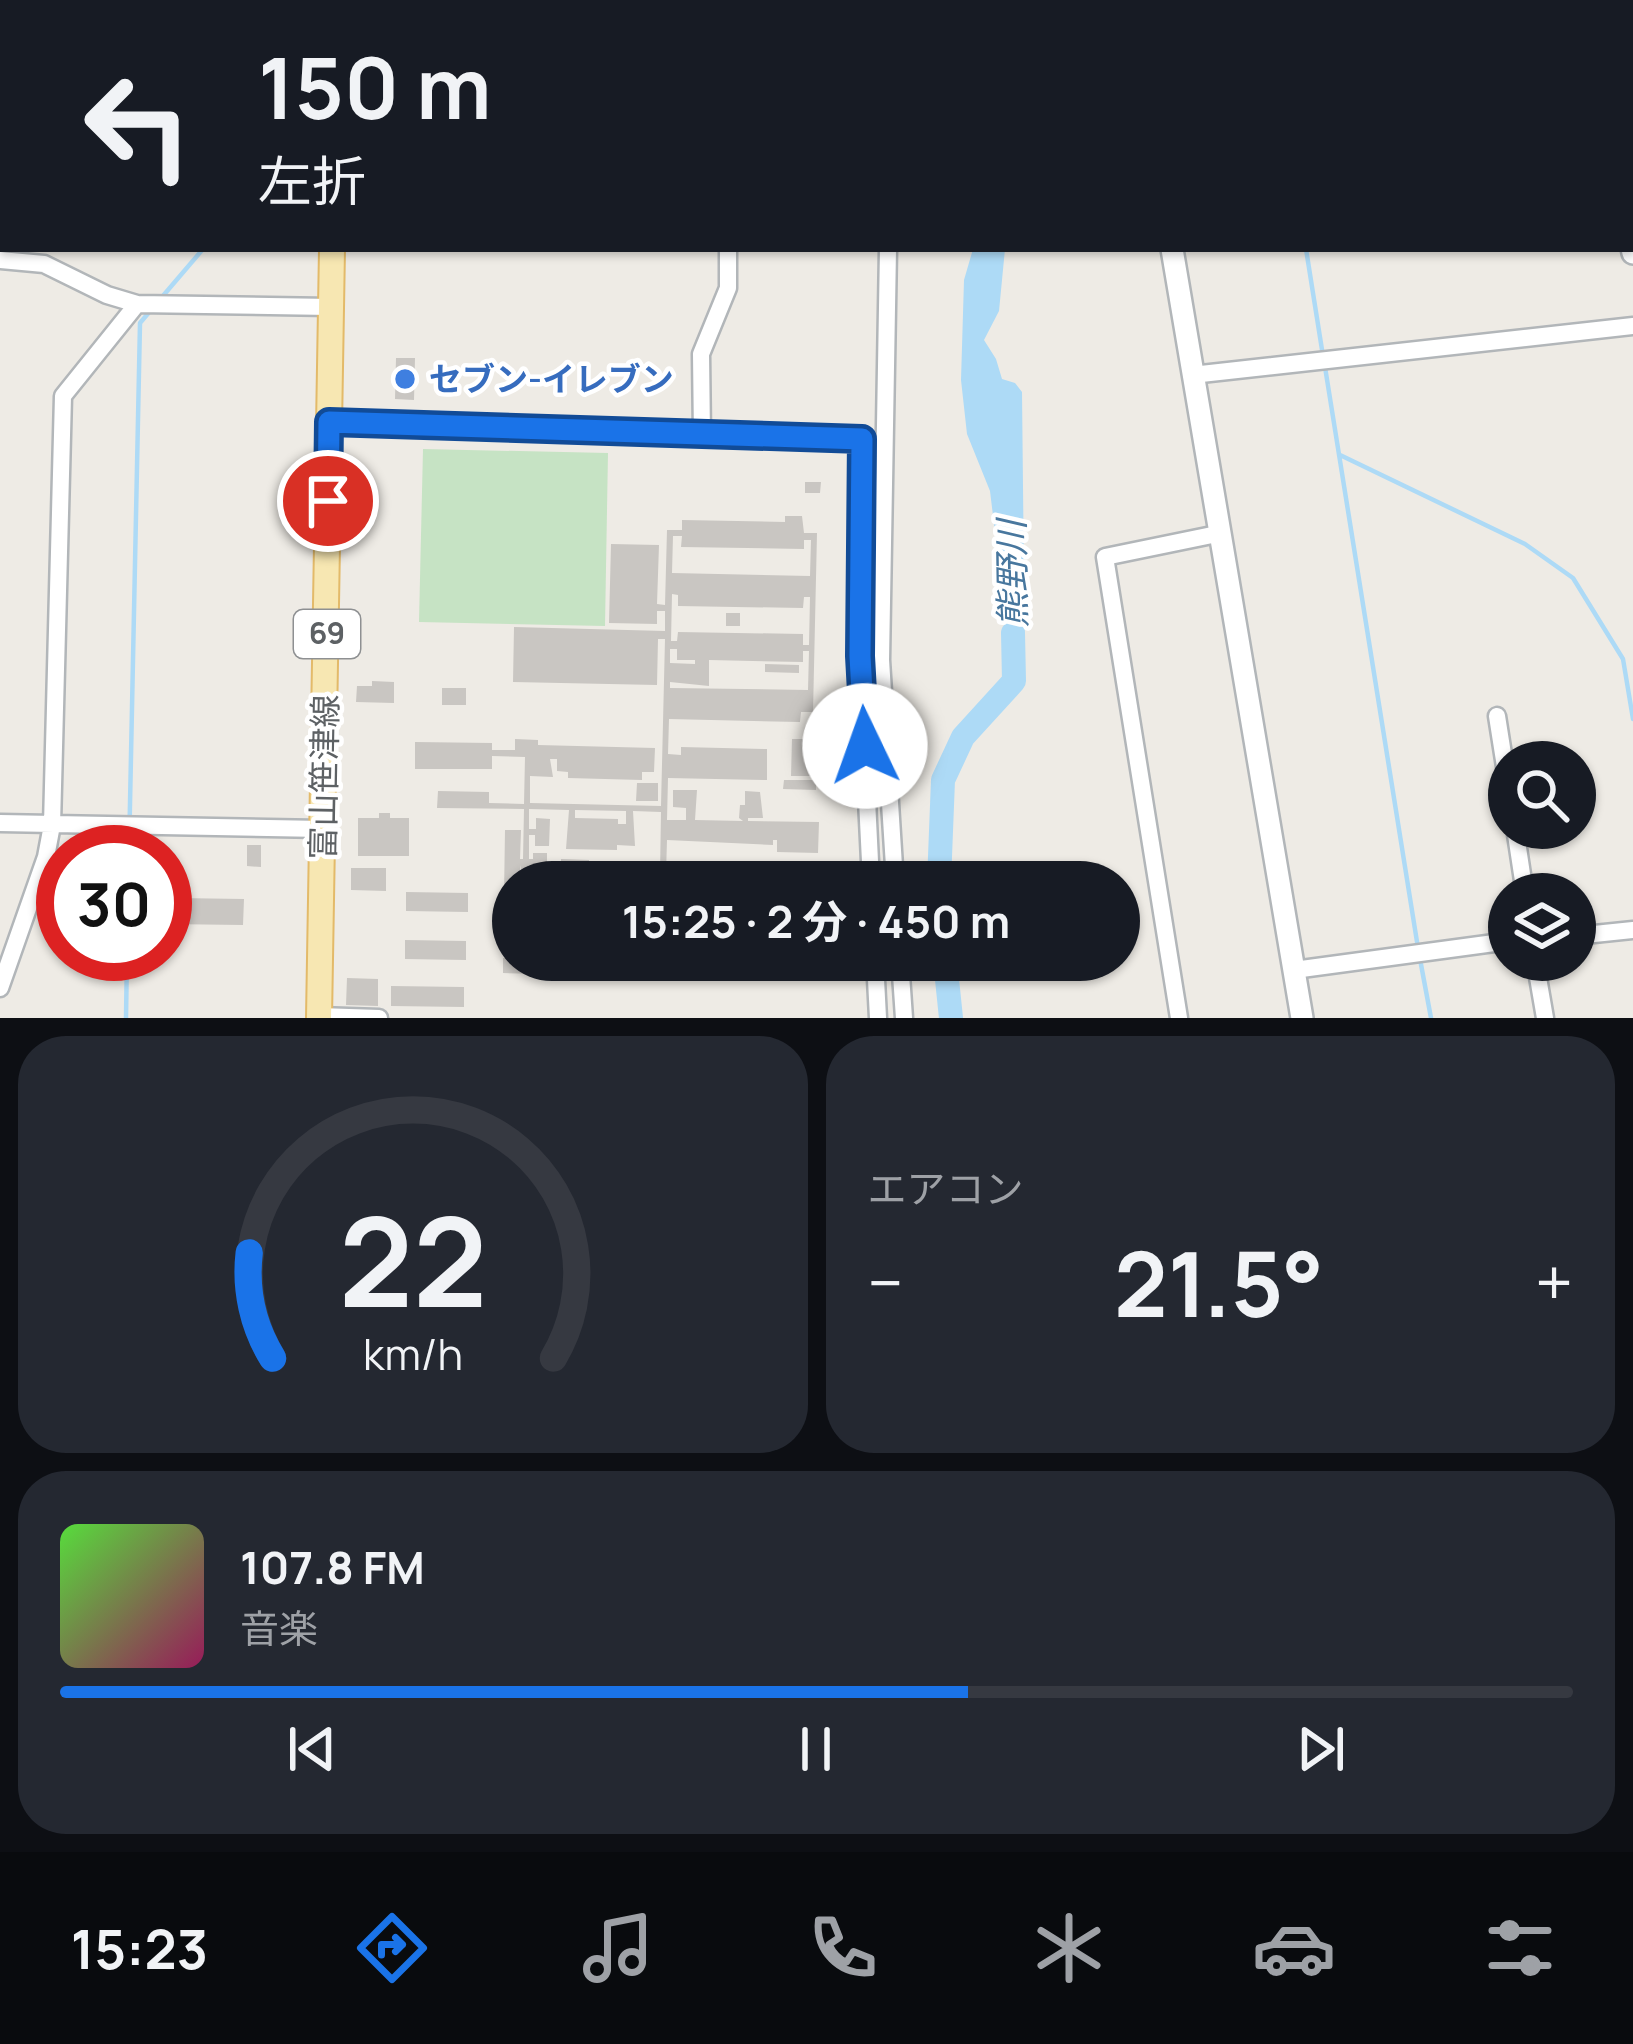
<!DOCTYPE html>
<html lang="ja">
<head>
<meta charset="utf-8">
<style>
	:root { --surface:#171b24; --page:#242831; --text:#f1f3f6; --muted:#9ea1a6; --line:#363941; --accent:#1a73e8 }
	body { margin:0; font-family:Manrope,"Noto Sans JP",sans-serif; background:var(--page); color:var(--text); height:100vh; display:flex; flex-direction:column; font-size:45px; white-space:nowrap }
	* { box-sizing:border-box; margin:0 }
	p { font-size:39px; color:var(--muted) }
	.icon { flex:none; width:66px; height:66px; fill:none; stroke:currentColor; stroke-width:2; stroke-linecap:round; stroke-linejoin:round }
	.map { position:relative; height:1018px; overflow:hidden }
	.drawer { display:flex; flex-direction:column; gap:18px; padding:18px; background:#0d0f14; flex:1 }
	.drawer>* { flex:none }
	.top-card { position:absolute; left:0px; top:0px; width:1635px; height:252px; box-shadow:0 3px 9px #0004; background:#171b24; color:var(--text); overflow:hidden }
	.tools { position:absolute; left:1488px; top:741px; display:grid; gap:24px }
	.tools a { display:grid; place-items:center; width:108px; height:108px; border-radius:50%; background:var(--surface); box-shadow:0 3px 9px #0004; font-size:60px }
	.speed { position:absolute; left:36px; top:825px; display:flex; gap:24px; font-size:60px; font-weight:700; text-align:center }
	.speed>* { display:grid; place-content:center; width:156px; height:156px; border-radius:50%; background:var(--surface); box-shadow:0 3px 9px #0004; line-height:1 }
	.speed .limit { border:18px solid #d22; background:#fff; color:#111 }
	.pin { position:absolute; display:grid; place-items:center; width:102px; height:102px; color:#fff; margin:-51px; border:6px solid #fff; border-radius:50%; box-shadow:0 3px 12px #0007 }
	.me { position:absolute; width:132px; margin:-66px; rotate:357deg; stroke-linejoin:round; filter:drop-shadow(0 0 9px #0008) }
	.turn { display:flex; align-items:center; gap:42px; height:252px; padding:0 60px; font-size:54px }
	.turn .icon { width:156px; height:156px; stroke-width:2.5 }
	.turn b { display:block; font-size:84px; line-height:102px }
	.big { font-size:90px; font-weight:700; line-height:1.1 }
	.drawer .widget { flex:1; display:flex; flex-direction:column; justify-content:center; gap:18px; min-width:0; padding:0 42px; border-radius:48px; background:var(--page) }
	.drawer .dial { align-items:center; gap:0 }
	.dial svg { height:312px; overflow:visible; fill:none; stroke:var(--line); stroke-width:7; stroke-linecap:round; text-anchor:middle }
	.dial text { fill:var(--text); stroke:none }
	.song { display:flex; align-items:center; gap:36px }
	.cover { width:144px; height:144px; border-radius:18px; background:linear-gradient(135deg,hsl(110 70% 55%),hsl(330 70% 35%)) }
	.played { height:12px; border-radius:6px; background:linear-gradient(90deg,var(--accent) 60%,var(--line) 60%) }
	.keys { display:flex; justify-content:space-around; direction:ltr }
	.heat { display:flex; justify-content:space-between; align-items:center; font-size:66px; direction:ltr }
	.drawer .tiles { flex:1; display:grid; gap:18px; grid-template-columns:1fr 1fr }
	.widget:last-child { grid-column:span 2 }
	.trip { position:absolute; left:492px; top:861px; width:648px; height:120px; border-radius:60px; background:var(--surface); box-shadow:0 3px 9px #0004; font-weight:700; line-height:120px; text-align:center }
	.dock { display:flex; height:192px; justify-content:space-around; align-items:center; background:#090b0e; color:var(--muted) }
	.dock .icon { width:84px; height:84px }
	.dock .selected { color:var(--accent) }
	.dock b { font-size:54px; color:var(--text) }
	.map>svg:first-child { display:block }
	.green { fill:#c6e3c4 }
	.water { fill:#addaf6 }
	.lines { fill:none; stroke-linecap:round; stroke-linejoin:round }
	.stream { stroke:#addaf6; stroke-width:4.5 }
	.river { stroke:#addaf6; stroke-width:24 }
	.building { fill:#c9c6c2; fill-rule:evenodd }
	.tertiary-tunnel { stroke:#cac8c5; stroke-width:21; stroke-dasharray:21 10; stroke-linecap:butt }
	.minor-casing { stroke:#b2b6b9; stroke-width:21 }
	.tertiary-casing { stroke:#b2b6b9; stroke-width:26 }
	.primary-casing { stroke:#e3ba69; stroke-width:28 }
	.motorway-casing { stroke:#db9318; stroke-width:34 }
	.minor { stroke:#fff; stroke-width:16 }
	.tertiary { stroke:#fff; stroke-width:21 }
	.primary { stroke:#f7e7b2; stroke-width:24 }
	.motorway { stroke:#f2d698; stroke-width:30 }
	.route-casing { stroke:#114b97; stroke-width:30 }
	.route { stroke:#1a73e8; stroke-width:21 }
	.shop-dot { fill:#3f7fe0; stroke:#fff; stroke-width:4.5 }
	.labels { text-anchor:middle; stroke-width:9; stroke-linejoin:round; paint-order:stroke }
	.shield { fill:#fff; stroke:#8e9092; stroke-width:3 }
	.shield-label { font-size:30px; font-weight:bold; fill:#5d6164 }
	.shop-label { font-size:33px; font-weight:bold; fill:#366cbe; stroke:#fff; text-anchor:start }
	.street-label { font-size:33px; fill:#5d6164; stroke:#fff }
	.water-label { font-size:36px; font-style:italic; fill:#48779e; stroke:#fff }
</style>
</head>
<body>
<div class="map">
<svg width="1633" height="1018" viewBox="0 0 1633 1018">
	<rect width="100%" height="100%" fill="#eeebe5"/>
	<path class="green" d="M423,449L608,453L605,626L419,622Z"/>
	<path class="water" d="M973,249H1005L999,311L984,340L996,359L1002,379L1015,383L1022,392L1025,673L1011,664L990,491L967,434L961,380L964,280Z"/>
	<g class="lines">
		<path class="stream" d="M1211,0L1212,3
			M227,3L228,0
			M1306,249L1323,356
			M162,297L203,249
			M1325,367L1418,948
			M1340,455L1525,544L1573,578L1623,659L1633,719
			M129,852L140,323L151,310
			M1420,959L1431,1018
			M126,1018L127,954"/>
		<path class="river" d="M939,882L943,780L963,737L1014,681L1013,633
			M945,960L951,1018"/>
	</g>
	<path class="building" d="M396,358H415L414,400L395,399Z
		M805,482H821L820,493H805Z
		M785,516H802L804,533H817L813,712H801L800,722L669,719L668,754L681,755V747L767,749V780L668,778L667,820H686V808L673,807V790H697L695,820L743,821L739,818L740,805H745V791L760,792L763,818H748V821L819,822L818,853L777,852V840H773V845L667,840L666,874H672V868L698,869V875L793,877V871H820V882H598V866L653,867V873L660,874L661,812L633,811L635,846L617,845V850L566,849L569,810L529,809V829H536V818L550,819L549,846H535V835H529V859H533V853H547V871H533V865H528V882H523L520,865V882H513V895H504L505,830H521L520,859H523L524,809L437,808L438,791L489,792V803L524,804L525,757L492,756V769H415V742L492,743V750H515V739L538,740V745L655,748L654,772H642V780L568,778V772L557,771V759H550L553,777L530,776V803L661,806L665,639H658L657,685L513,682L514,627L665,631V611H657V624L609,623L611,544L659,545L657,604L665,605L667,530H682V520L785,522ZM673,536H682L681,547L804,549V540H811L810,576L672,573ZM672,594L678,595V606L803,608L804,597H810L809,645H803V634L678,632L677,641H671ZM670,649H677V660H695V664L670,663ZM803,651H809L808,690L670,688V682L709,686V660L803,662ZM575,810L626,811V824H618V819L575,818Z
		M726,613H740V626H726Z
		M765,664L799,665V673L765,672Z
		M372,681L394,682V703L356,702L357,686H372Z
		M442,688H466V705H442Z
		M792,739H815L814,766L826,767V776H791Z
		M784,780H816V790L783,789Z
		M637,783H658V801H636Z
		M379,813H390V818H409V856H358V818H379Z
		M247,845H261V867L247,866Z
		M561,859L589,860V873L561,872Z
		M351,868H386V891L351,890Z
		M165,883H178L177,898L244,899L243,925L165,924Z
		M406,892L468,893V912L406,911Z
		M405,940L466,941V960L405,959Z
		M503,958L619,960V976L503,973Z
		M658,960L792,965V960H818L817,980L669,977V969H658Z
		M347,978L378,979V1006L346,1005Z
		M391,986L464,987V1007L391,1006Z"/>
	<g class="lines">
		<path class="tertiary-tunnel" d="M1577,0L1578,3"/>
		<g class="minor-casing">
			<path id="minor" d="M1464,0L1469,3
				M892,3V0
				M0,33L3,37
				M1632,109L1633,110
				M888,249L881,660L895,882
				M0,260L44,264L107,295L137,304L331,307
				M1192,375L1633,326
				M329,422L862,439L860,656L871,882
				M702,437L701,354L728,288V249
				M1497,716L1509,792
				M0,823L323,829
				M1515,828L1525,894
				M1575,936L1633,930
				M875,960L878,1018
				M900,960L904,1018
				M1535,960L1545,1018
				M1294,970L1509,941
				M0,988L46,857L52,825L63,396L137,304
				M319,1016L379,1018
				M1179,1018L1105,557L1217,534"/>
		</g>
		<g class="tertiary-casing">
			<path id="tertiary" d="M1133,0L1134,3
				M1632,248L1633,253
				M1172,249L1302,1018"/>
		</g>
		<g class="primary-casing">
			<path id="primary" d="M335,3V0
				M319,1018L332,249"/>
		</g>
		<g class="motorway-casing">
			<path id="motorway" d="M1549,0L1554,3
				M1594,0L1599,3
				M1632,24L1633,25
				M1632,61L1633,62"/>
		</g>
		<use href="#minor" class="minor"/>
		<use href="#tertiary" class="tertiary"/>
		<use href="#primary" class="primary"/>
		<use href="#motorway" class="motorway"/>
	</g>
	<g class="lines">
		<g class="route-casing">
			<path id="route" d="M328,501L329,422L862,439L860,656L865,746"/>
		</g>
		<use href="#route" class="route"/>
	</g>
	<circle class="shop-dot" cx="405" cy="379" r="12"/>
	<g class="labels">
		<rect class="shield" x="294" y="610" width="66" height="48" rx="9"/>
		<g class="shield-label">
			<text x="327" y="644">69</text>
		</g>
		<g class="shop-label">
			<text x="429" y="391">セブン-イレブン</text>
		</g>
		<g class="street-label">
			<text transform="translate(324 777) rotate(-89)" y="12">富山笹津線</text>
		</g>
		<g class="water-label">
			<text transform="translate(1012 574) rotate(-91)" y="13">熊野川</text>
		</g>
	</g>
</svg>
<div class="tools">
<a><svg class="icon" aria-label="search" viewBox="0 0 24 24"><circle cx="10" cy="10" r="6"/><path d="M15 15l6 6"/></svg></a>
<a><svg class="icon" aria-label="layers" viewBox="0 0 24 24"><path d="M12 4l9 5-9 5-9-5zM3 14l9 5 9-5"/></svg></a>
</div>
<div class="speed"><div class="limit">30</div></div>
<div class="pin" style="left:328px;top:501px;background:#d93025"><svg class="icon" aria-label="arrive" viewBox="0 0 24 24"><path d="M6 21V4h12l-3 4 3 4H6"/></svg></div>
<svg class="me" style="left:865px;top:746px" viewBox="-20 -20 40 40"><circle r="19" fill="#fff"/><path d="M0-13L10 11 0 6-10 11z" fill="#1a73e8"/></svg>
<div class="trip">15:25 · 2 分 · 450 m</div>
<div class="top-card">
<div class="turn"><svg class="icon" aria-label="left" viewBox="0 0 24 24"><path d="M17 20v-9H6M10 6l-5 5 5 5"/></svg><div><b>150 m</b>左折</div></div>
</div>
</div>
<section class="drawer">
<div class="tiles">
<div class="widget dial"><svg viewBox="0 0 100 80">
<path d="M14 69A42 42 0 1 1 86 69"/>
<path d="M14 69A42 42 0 0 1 8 42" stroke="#1a73e8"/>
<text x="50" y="56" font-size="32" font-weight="700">22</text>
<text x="50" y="72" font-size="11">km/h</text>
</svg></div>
<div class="widget"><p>エアコン</p>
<div class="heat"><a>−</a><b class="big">21.5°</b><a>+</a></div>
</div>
<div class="widget">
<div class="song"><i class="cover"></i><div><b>107.8 FM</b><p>音楽</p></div></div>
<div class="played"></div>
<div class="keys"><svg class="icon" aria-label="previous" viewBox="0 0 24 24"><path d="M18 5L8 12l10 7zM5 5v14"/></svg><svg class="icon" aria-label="pause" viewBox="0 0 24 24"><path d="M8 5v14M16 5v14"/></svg><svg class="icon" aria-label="next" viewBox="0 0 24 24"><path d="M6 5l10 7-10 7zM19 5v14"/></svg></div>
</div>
</div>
</section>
<nav class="dock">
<b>15:23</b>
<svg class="icon selected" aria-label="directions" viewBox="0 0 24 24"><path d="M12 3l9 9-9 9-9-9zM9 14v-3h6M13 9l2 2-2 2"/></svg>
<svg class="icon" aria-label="music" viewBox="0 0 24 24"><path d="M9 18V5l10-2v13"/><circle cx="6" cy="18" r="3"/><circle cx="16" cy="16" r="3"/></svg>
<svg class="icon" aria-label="phone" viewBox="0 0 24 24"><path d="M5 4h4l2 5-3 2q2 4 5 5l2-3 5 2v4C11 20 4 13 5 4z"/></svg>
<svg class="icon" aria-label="climate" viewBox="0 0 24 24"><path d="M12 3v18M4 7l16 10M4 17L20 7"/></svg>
<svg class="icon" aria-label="car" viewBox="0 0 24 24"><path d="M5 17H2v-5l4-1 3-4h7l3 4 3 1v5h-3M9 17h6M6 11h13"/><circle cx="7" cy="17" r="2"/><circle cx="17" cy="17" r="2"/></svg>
<svg class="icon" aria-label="filters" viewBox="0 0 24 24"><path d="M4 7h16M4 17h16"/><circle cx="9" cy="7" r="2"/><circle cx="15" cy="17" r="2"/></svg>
</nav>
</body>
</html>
